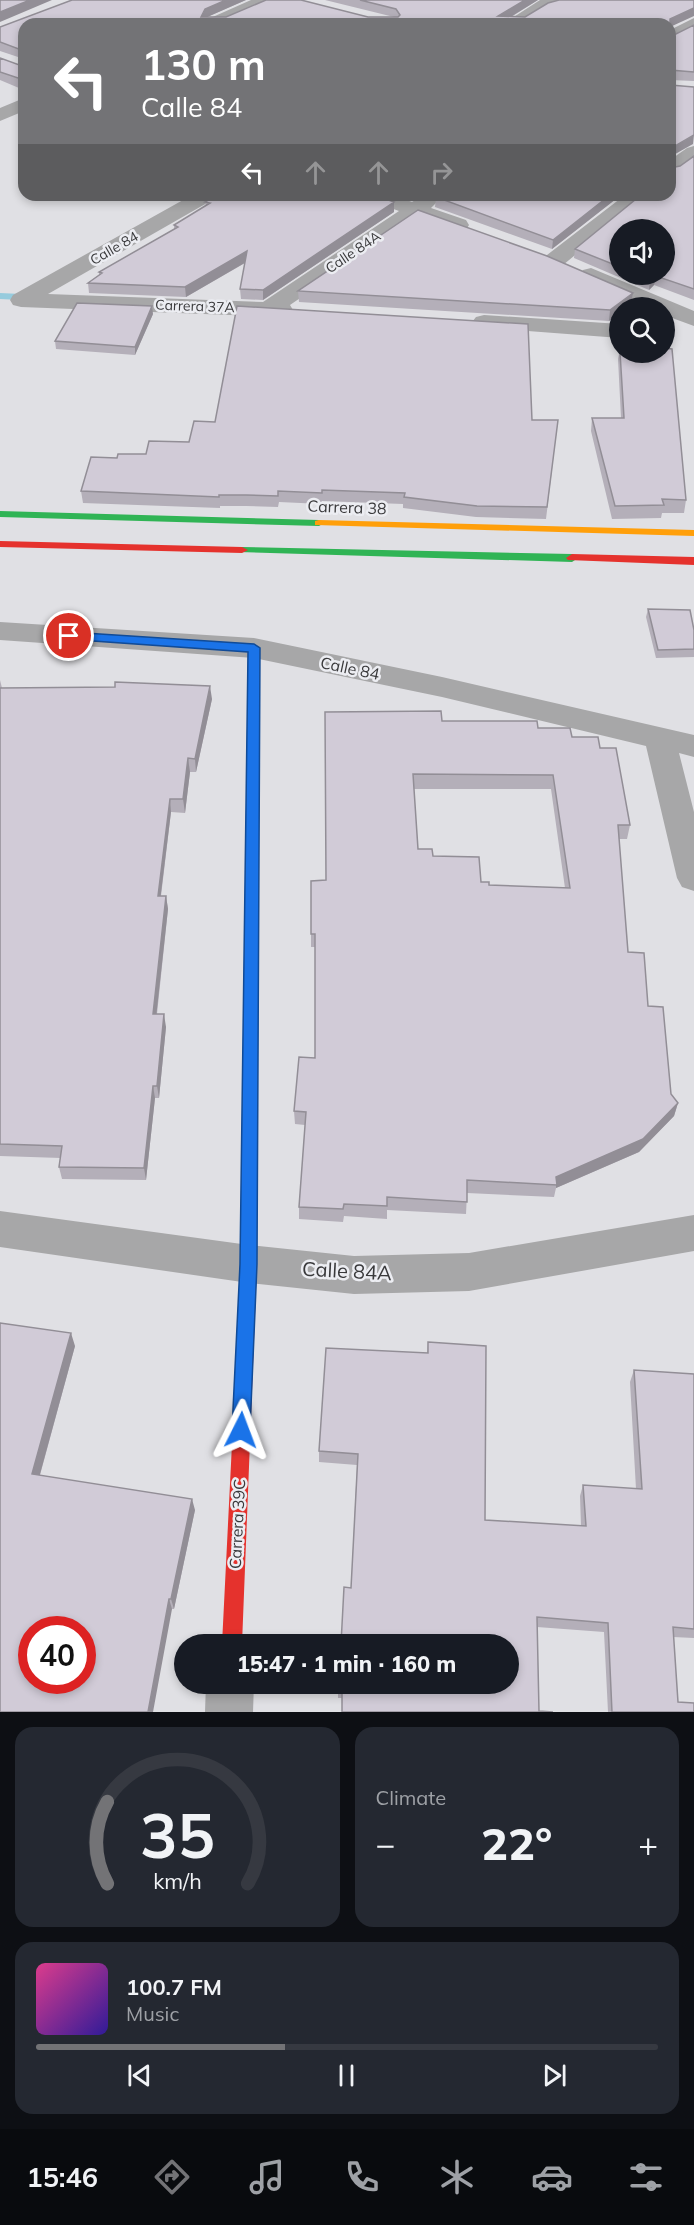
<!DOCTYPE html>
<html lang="en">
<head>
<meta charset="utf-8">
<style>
	:root { --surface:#171b24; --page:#242831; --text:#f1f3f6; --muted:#9ea1a6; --line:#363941; --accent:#737376 }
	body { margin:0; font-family:Mulish,sans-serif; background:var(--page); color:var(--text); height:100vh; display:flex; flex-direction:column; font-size:22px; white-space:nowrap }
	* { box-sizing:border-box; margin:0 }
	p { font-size:20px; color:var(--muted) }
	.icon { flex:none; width:33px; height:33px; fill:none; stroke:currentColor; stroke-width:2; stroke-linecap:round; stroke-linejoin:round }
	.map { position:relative; height:1712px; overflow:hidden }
	.details { display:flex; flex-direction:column; gap:15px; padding:15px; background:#0d0f14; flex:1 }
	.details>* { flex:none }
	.hud { position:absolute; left:18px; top:18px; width:658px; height:183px; border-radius:18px; box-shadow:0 3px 9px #0003; background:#737376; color:#fff; overflow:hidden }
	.buttons { position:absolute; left:609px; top:219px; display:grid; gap:12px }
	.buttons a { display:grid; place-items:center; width:66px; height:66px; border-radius:50%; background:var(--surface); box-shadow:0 3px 9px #0003; font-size:30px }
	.speed { position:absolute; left:18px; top:1616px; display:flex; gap:12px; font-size:30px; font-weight:700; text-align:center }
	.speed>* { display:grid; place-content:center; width:78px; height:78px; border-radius:50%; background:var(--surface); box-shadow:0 3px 9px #0003; line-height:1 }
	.speed .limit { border:9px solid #d22; background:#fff; color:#111 }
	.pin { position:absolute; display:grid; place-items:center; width:51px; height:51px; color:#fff; margin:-26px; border:3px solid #fff; border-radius:50%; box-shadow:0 2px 6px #0007 }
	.me { position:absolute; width:66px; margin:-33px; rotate:3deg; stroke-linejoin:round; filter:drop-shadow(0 0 4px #0008) }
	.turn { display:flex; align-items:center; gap:21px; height:126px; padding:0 24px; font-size:27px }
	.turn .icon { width:78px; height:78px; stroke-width:2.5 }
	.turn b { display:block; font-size:42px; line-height:51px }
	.lanes { display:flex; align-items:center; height:57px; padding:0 24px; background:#0003; justify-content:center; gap:30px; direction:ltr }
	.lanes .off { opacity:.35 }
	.big { font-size:45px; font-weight:800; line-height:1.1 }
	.details .widget { flex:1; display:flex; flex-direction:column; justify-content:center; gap:9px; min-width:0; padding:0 21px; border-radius:18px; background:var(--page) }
	.details .dial { align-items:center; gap:0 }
	.dial svg { height:156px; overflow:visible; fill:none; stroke:var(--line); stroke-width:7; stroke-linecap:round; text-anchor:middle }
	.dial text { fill:var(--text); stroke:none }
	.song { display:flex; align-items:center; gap:18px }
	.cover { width:72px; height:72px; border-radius:9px; background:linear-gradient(135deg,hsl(330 70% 55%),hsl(250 70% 35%)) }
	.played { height:6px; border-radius:3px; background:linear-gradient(90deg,var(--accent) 40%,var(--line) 40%) }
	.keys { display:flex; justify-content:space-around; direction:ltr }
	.heat { display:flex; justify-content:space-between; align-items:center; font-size:33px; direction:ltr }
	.details .tiles { flex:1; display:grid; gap:15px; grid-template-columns:1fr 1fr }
	.widget:last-child { grid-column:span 2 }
	.trip { position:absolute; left:174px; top:1634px; width:345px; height:60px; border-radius:30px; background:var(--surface); box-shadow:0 3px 9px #0003; font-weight:800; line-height:60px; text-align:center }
	.tab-bar { display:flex; height:96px; justify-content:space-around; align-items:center; background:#090b0e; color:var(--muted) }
	.tab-bar .icon { width:42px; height:42px }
	.tab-bar .current { color:var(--accent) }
	.tab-bar b { font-size:27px; color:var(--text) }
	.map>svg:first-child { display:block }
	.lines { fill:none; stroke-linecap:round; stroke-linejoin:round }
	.stream { fill:#96cbdd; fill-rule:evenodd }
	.street { fill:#a7a7a8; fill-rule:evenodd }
	.fast { fill:#30b455; fill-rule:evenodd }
	.slow { fill:#ff9f0a; fill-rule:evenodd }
	.jam { fill:#e5322d; fill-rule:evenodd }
	.wall { fill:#b4afb9; fill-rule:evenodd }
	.shaded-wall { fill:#928e96 }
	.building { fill:#d1cbd7; stroke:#928e96; stroke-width:1.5; fill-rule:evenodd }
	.route { fill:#1a73e8; stroke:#114b97; stroke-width:1.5 }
	.labels { text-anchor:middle; stroke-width:5; stroke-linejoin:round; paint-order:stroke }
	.far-street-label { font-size:14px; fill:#39393b; stroke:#ecedf2 }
	.street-label { font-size:16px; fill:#39393b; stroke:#ecedf2 }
	.near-street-label { font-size:20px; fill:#39393b; stroke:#ecedf2 }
</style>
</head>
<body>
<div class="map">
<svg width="694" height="1712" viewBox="0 0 694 1712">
	<rect width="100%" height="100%" fill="#e0e0e4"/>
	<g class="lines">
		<path class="stream" d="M0,293L21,294L26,297L21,300L0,299Z"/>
		<path class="street" d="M251,0H274L271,4L226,24H203L206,20Z
			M540,0H561L524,24H503Z
			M694,18V31L670,43V30Z
			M24,98V111L0,121V108Z
			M694,146V162L677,174L670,176V160L687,148Z
			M192,195H217L214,199L48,294L263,302L399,211L366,199L363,195H393L412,202L422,196H436L439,200L431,208L466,220L469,225L466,230L458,231L417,218L290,305L293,310L290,315L282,317L21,307L13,305L10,300L13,295Z
			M625,195H648L563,265L555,267L547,265L544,260L547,255Z
			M591,268L694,311V326L664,315V308H648L583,280L580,275L583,270Z
			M484,315L620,324V338L476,327L472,322L476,317Z
			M0,622L254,638L442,677L694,735V757L679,753L694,812V891L682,887L677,878L646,746L442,697L254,658L0,640Z
			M0,1211L249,1245L354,1256L469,1253L694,1215V1251L469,1291L354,1294L249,1283L0,1247Z
			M206,1683H254L253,1712H205Z"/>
		<path class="fast" d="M0,511L319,520L324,523L319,526L0,517Z
			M242,547L572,554L578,558L572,562L238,552L236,550Z"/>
		<path class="slow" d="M319,520L694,530V536L315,525V521Z
			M254,644L260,648L257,1205L255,1210L249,1212L243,1210L241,1205L248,648Z"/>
		<path class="jam" d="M0,541L242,547L248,550L242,553L0,547Z
			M572,554L694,557V565L568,560L566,558Z
			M249,1198L255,1200L257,1205V1264L242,1644H222L241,1264V1205L243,1200Z"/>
	</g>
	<path class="wall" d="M72,0H246L207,17H394L325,0H538L511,17L694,16L24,24V59L0,51V27Z
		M694,25V81L670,80V36H672Z
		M0,58L22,66L19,88L0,80Z
		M694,156V300L654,285L649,290L574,258L575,249L680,166ZM620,230L664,274H620Z
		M399,195H420L412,200Z
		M437,195H621L552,249L435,207L436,197Z
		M205,202H394V212L263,300L241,299L240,289L245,263L186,297L89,293L88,283L99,275V272L174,229V225L206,206Z
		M298,291L631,303L609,321L299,302Z
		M153,314L135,355L56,349L55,341Z
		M620,349V352H664L686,500L684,513H662L661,518L612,519L591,431L592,418H621L618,359Z
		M558,420L546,519L476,517L403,508V504L322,501V504L279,502L278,507L246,506H220V508L83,503L81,491L117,458L146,454L189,442L215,422Z
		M648,609L694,630V657L656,658L646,617Z
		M0,680L2,688L212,699L196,772H190L185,813L171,812L161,896H166L168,909L157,1014L166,1027L159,1098H155L146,1180L62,1179L59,1167L61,1158L0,1156Z
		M442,721L538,728L572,737L600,748L630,825L627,839H619L628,952L648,1006L671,1094L678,1103L674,1116L639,1152L556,1188L554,1197L467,1193L466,1214L387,1210V1219L344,1216L343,1222L299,1219V1207L305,1125L295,1124L294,1111L315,1058V947H311V881L326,880ZM414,789H551L565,888L489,885L481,882L418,849Z
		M0,1323L75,1346L40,1475L195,1510L174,1609H172L0,1712Z
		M428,1342L485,1520L581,1526L580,1496L583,1485L636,1489L630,1382L634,1370L694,1374V1638L673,1637L678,1702L694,1712H608L604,1632L537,1627L342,1698H338V1683L351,1588L357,1465L319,1462V1451L427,1353Z"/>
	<path class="shaded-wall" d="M30,0H52L0,22V12Z
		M226,0H246L205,18L201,17L205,9Z
		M525,0H538L499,24L498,16Z
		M694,8V16L670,27V19Z
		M24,76V85L19,88L18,78Z
		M694,135L693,144L670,157V149Z
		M412,195H420L412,200Z
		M610,195H621L552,249L553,240Z
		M394,202V212L263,300V290Z
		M247,251L248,261L186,297L185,287Z
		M656,276L654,285L649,290L650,280Z
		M633,293L631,303L626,308H620V313L609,321L610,310Z
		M152,306L153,314L135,355V347Z
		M210,686L212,699L196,772L195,759Z
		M188,758L190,772L185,813L183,799Z
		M170,799L171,812L159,909L158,896Z
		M166,896L168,909L155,1027L153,1014Z
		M164,1014L166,1027L159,1098L157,1086Z
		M153,1086L155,1098L146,1180L144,1168Z
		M678,1103L674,1116L639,1152L556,1188V1177Z
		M71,1333L75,1346L37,1485L32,1474Z
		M192,1499L195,1510L174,1609L171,1599Z
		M169,1599L172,1609L153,1712H148Z"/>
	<path class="building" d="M0,0H30L0,12Z
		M72,0H226L205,9L201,17H226L266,0H301L368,17H398L400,15L396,9L360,0H525L498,16L525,17L548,3L559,0H694V8L670,19V24H24V51L0,42V27Z
		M694,25V72L670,70V36H672Z
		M0,58L22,66L24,65V76L18,78L0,72Z
		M670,85L694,87V135L670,149Z
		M694,156V289L656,276L650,280L638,274H664V230H620V267L575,249L641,195H670V168L680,166Z
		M218,195H375L394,202L263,290L240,289L247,251L185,287L88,283L102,273L99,272L178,227L174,225L210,203L205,202Z
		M438,195H610L553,240L436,197Z
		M418,210L547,256L633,293L610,310L298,291Z
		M77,303L152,306L135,347L55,341Z
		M237,306L528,324L532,420H558L547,507L477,506L404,497L405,493L322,490V493L278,491V496L246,495H219V497L81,491L91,457L117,458L118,454H146L149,441L189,442L194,421L215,422Z
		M664,348L672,349L686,500L662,499L664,505L615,506L592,418H624L620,352H664Z
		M648,609L690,610L694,630V649L658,650Z
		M115,682L210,686L195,759L188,758L183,799H170L158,896H166L153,1014H164L157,1086H153L144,1168L59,1167L62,1146L0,1144V688L115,687Z
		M441,711L442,721H537L538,728H570L572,737H598L600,748H616L630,825H618L628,952L644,953L648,1006L663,1007L671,1094L678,1103L643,1139L556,1177L557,1185L467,1180V1202L387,1197V1206L344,1204L343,1209L299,1207L306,1112L294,1111L299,1057L315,1058V934H311V881L326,880L325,712ZM413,774L553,775L570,888L489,885V882H481L479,857L433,856L432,849H418Z
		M0,1323L71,1333L32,1474L192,1499L171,1599H169L148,1712H0ZM32,1629H82V1680H32Z
		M428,1342L486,1346L485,1520L586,1526L583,1485L642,1489L634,1370L694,1374V1629L673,1627L678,1702L694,1703V1712H612L608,1623L537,1617L539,1711L553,1712H342V1690H338V1683H508V1644H341L344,1587L351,1588L358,1454L319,1451L326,1348L428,1353Z"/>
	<path class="route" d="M69,632L254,644L260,648L257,1264L250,1430L248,1437L241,1439L235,1437L232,1430L240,1264L248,652L65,639V633Z"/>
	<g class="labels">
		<g class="far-street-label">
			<text transform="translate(114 248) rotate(-30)" y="5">Calle 84</text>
			<text transform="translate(353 252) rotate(-34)" y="5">Calle 84A</text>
			<text transform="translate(195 306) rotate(2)" y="5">Carrera 37A</text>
		</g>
		<g class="street-label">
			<text transform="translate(347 507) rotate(2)" y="6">Carrera 38</text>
			<text transform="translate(350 668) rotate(12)" y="6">Calle 84</text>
			<text transform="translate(237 1524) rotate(-87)" y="6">Carrera 39C</text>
		</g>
		<g class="near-street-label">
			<text transform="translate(347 1271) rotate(3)" y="7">Calle 84A</text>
		</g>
	</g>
</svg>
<div class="buttons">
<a><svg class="icon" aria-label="sound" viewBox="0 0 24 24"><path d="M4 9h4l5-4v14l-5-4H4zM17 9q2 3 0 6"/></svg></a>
<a><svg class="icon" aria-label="search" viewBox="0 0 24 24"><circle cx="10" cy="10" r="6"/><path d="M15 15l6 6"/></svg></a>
</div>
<div class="speed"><div class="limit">40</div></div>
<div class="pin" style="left:69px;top:636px;background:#d93025"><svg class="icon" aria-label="arrive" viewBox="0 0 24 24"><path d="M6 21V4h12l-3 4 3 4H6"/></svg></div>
<svg class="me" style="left:241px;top:1430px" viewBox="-20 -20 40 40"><path d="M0-17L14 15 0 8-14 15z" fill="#1a73e8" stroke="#fff" stroke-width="4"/></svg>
<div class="trip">15:47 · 1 min · 160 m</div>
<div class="hud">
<div class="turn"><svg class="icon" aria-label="left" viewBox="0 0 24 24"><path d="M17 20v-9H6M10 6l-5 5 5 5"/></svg><div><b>130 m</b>Calle 84</div></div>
<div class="lanes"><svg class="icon" aria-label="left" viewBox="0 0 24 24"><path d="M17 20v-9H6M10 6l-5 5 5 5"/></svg><svg class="icon off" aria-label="ahead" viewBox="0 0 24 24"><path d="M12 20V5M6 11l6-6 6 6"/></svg><svg class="icon off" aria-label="ahead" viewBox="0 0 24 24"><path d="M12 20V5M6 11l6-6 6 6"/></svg><svg class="icon off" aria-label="right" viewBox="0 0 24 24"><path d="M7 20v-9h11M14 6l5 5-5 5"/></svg></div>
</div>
</div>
<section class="details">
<div class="tiles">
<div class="widget dial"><svg viewBox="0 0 100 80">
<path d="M14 69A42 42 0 1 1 86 69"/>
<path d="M14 69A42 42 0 0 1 14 27" stroke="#737376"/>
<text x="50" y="56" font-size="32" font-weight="700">35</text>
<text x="50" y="72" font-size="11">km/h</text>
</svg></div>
<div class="widget"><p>Climate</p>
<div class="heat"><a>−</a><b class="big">22°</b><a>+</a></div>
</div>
<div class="widget">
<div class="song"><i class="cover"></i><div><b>100.7 FM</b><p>Music</p></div></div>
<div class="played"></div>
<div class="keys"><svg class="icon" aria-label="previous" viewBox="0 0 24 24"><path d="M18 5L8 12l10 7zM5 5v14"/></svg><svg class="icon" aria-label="pause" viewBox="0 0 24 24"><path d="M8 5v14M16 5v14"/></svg><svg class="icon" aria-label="next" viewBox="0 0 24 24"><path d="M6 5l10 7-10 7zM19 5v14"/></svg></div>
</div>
</div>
</section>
<nav class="tab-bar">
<b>15:46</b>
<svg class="icon current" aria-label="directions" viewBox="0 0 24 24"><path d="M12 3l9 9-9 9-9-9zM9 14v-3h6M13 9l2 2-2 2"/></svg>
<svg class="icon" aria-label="music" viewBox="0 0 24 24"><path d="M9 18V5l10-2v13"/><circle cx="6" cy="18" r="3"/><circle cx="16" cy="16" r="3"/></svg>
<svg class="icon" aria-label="phone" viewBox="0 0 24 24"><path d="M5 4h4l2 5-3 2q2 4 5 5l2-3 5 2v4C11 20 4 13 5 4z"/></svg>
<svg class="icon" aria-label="climate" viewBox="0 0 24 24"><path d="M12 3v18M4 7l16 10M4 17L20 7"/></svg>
<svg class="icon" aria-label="car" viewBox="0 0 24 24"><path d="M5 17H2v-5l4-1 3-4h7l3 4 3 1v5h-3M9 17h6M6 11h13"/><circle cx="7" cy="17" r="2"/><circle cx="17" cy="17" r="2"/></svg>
<svg class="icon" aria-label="filters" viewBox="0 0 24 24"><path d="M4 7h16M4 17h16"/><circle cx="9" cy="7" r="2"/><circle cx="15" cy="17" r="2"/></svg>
</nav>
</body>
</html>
